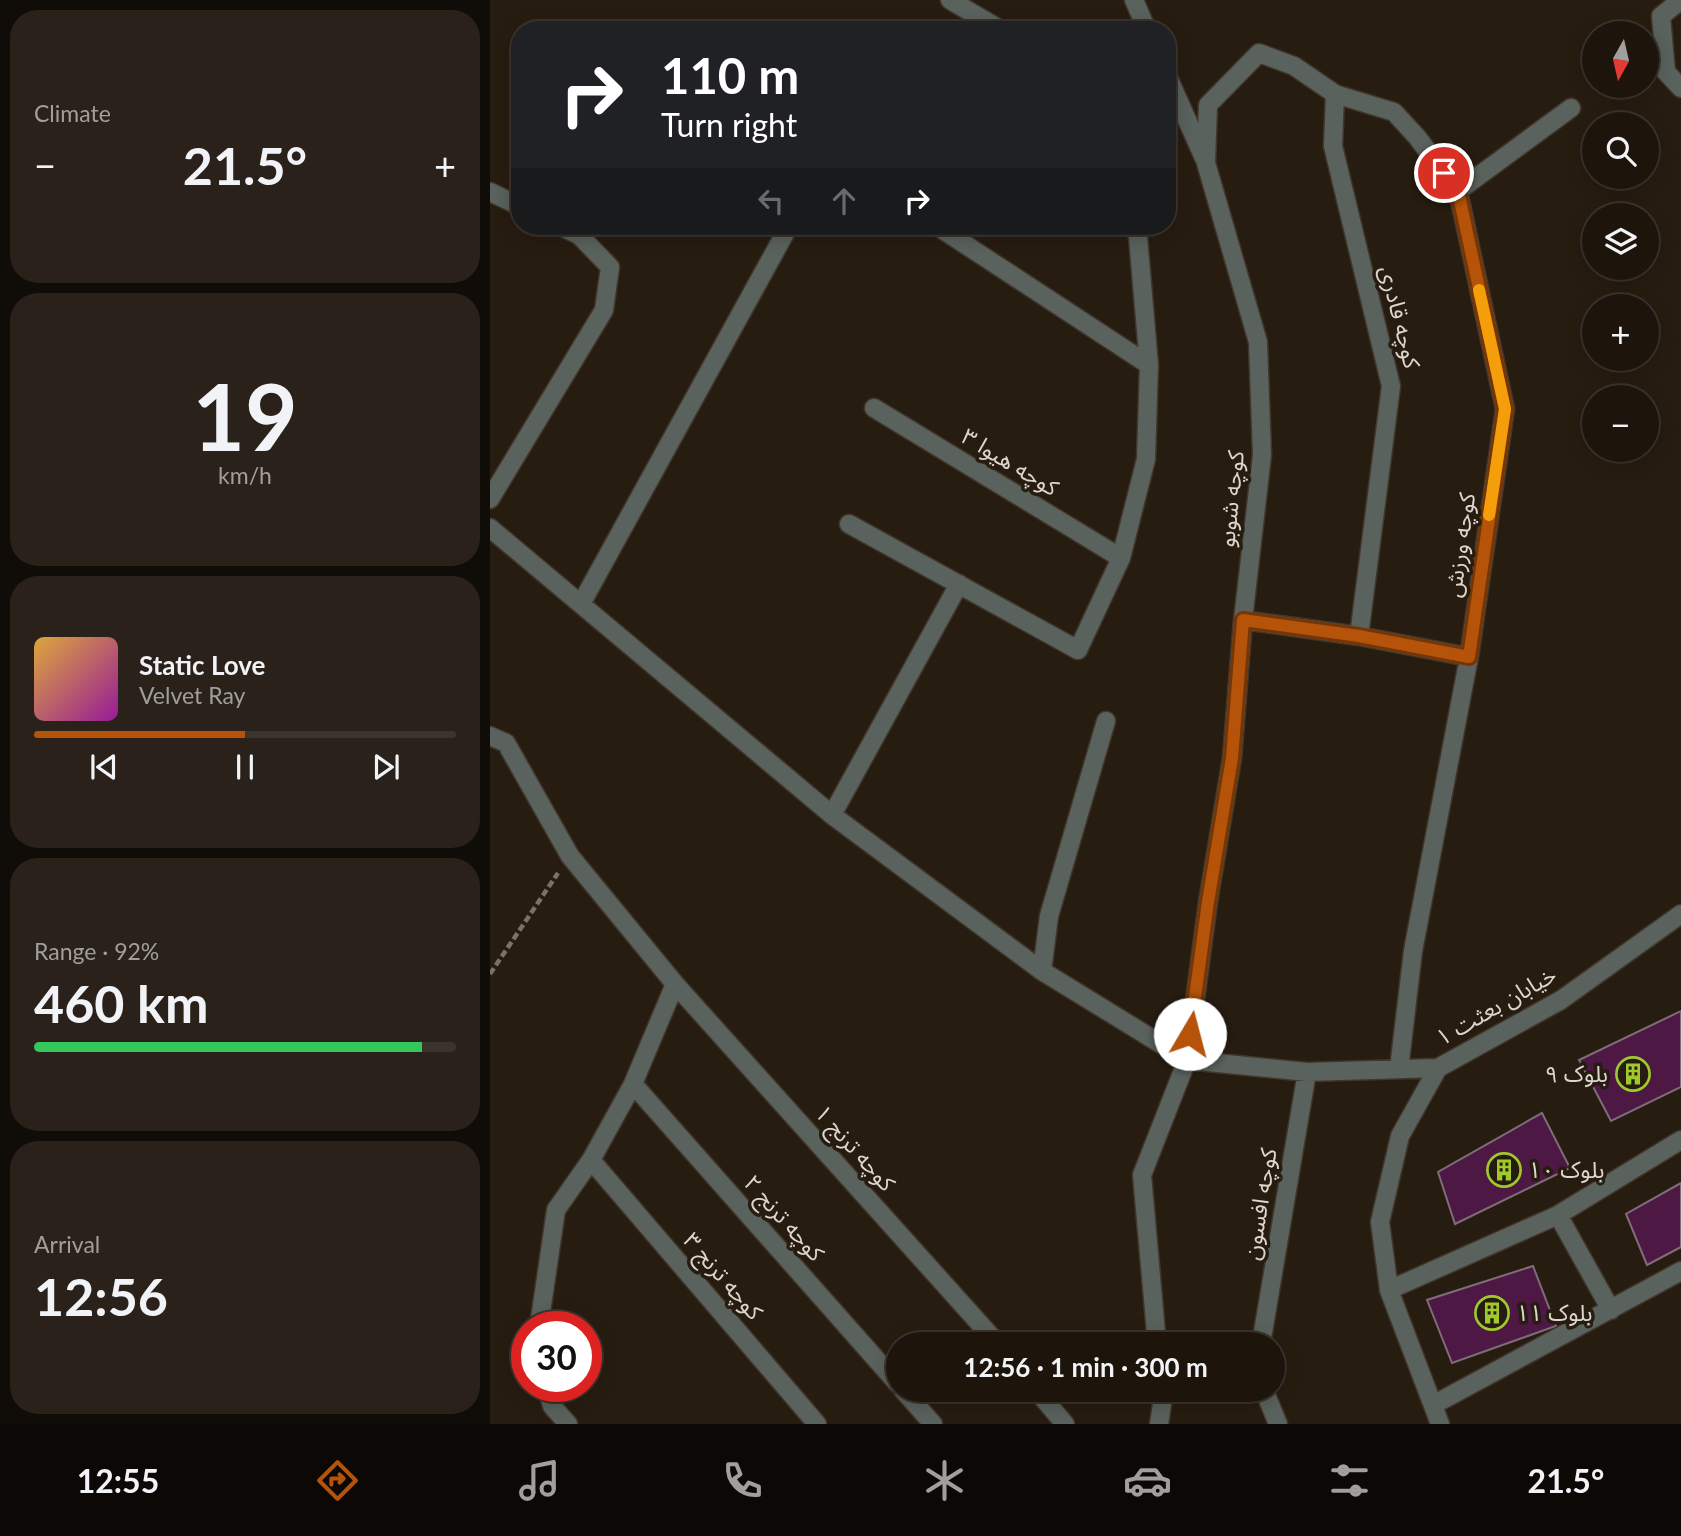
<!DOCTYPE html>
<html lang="en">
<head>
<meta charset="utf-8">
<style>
	:root { --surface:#1d150c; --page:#2a221a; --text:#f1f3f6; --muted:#a09f9d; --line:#3b342d; --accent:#b45309 }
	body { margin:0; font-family:Lato,"Noto Sans Arabic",sans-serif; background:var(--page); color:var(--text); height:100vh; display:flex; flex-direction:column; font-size:26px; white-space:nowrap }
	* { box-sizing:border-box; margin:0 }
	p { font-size:23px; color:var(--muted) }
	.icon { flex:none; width:38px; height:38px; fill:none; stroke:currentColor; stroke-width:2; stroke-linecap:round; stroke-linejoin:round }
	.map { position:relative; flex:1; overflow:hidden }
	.details { display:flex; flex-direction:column; gap:10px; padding:10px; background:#100c07; width:490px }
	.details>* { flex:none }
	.banner { position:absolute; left:21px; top:21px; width:665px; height:214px; border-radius:28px; box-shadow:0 4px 18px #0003,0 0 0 2px var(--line); background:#202124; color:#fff; overflow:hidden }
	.needle { width:46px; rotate:188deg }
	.buttons { position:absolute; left:1092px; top:21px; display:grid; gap:14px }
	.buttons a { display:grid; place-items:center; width:77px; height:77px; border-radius:50%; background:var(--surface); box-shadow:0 4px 18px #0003,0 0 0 2px var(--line); font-size:35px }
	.speed { position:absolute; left:21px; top:1311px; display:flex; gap:14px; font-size:35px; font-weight:700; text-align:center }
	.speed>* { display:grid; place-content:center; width:91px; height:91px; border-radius:50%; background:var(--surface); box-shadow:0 4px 18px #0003,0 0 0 2px var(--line); line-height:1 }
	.speed .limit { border:10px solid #d22; background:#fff; color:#111 }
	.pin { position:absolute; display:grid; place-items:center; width:60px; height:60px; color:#fff; margin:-30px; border:4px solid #fff; border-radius:50%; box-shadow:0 2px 7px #0007 }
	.me { position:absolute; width:77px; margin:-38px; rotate:8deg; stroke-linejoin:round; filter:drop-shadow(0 0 5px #0008) }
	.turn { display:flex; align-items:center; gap:24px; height:147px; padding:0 35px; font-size:32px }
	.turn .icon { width:91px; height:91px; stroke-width:2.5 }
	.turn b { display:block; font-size:49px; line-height:60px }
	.lanes { display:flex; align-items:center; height:66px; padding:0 35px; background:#0003; justify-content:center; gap:35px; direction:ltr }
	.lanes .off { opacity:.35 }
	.big { font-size:52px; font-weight:700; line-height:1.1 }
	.details .card { flex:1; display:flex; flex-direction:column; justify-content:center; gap:10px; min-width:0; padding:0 24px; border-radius:28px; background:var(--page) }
	.details .dial { align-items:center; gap:0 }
	.dial b { font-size:91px; line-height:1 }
	.song { display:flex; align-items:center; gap:21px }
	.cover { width:84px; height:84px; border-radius:10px; background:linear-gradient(135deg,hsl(40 70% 55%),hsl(300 70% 35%)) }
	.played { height:7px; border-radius:4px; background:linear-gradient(90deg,var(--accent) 50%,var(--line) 50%) }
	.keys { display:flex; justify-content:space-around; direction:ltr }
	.heat { display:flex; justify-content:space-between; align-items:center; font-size:38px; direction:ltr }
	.charge { height:10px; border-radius:5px; background:linear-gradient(90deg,#34c759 92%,var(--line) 0) }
	.trip { position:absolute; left:396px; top:1332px; width:399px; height:70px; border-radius:35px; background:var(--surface); box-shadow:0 4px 18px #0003,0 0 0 2px var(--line); font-weight:700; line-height:70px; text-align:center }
	.menu { display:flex; height:112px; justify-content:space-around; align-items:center; background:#0c0805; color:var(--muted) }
	.menu .icon { width:49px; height:49px }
	.menu .active { color:var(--accent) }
	.menu b { font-size:32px; color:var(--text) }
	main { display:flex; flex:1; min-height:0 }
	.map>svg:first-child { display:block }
	.building { fill:#4e1844; stroke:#7e6d79; stroke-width:2 }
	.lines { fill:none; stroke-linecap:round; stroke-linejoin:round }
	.minor-casing { stroke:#41362b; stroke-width:21 }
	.path { stroke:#7b7167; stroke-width:4.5; stroke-dasharray:7 3.5; stroke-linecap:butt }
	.minor { stroke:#5a625d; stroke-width:18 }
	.route-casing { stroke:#753606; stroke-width:18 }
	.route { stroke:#b45309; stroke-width:12 }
	.slow { stroke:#f59e0b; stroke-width:12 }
	.labels { text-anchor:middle; stroke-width:7; stroke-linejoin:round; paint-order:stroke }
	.street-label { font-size:23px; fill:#ded6ce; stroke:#271c10 }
	.poi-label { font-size:23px; fill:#ded6ce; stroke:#271c10; text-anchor:start }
</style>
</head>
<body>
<main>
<section class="details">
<div class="card"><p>Climate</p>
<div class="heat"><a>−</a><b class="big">21.5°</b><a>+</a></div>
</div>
<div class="card dial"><b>19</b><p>km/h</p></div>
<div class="card">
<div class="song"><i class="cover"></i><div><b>Static Love</b><p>Velvet Ray</p></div></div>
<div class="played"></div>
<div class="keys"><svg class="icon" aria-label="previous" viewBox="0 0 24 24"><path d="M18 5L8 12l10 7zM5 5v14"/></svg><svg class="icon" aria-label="pause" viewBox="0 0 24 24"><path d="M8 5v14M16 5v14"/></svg><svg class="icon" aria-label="next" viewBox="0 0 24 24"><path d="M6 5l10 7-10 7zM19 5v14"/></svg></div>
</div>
<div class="card"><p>Range · 92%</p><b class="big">460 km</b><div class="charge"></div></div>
<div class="card"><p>Arrival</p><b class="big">12:56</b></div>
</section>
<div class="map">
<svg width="1191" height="1424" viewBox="0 0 1191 1424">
	<rect width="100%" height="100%" fill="#271c10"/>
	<path class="building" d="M1191,1011V1087L1121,1121L1089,1060Z
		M1052,1113L1080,1168L965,1224L948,1172Z
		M1191,1183V1247L1157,1265L1136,1214Z
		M1043,1266L1066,1326L962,1363L937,1300Z"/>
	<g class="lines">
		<g class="minor-casing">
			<path id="minor" d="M460,0L511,30
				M644,0L657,30
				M1191,0L1171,16L1176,72L1191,88
				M677,75L714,158
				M845,94L843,146L901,386L869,636
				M968,191L1081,108
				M0,192L30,206
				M447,226L659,365
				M384,408L631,558
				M0,499L114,310L120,267L89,235L70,226
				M359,524L588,650L631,558L656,459L659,365L647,226
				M0,528L342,815L552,971L697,1060L817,1072L948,1068
				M91,604L299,226
				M753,620L869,636L979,657
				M0,736L16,743L80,856L185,984L508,1344
				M342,815L469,584
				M552,971L559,916L616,721
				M143,1084L408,1384
				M101,1160L327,1424
				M1068,1215L1121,1310
				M899,1290L1068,1215L1191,1140
				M49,1326L66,1210L101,1160L143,1084L185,984
				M667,1344L652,1175L697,1060L718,902L742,758L753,620L772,455L768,342L716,163L718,105L769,53L804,66L845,94L904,112L927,137L968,191L1015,409L979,657L923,951L909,1069
				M771,1344L817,1072
				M56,1386L62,1406L78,1424
				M413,1390L443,1424
				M546,1390L575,1424
				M774,1390L788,1424
				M943,1405L1191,1271
				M669,1424L672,1404L671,1390
				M950,1424L899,1290L890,1222L910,1136L948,1068L1071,1000L1191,914"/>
		</g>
		<path class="path" d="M0,974L68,873"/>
		<use href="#minor" class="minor"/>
	</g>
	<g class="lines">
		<g class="route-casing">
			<path id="route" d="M700,1034L718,902L742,758L753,620L869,636L979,657L1015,409L968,191L954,173"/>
		</g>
		<use href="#route" class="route"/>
		<path class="slow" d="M989,290L1015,409L999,515"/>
	</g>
	<defs>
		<g id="building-ring" transform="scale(1.75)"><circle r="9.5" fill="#271c10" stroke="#a0c92c" stroke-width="1.5"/><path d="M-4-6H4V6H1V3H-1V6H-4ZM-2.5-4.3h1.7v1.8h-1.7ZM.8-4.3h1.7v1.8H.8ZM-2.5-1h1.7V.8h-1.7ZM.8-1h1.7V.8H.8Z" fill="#a0c92c"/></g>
	</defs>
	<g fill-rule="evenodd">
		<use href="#building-ring" x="1143" y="1074"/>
		<use href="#building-ring" x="1014" y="1170"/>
		<use href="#building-ring" x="1002" y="1313"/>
	</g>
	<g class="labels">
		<g class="street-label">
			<text transform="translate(910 317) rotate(76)" y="8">کوچه قادری</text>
			<text transform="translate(520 462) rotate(31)" y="8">کوچه هیوا ۳</text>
			<text transform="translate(741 499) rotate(-84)" y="8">کوچه شوبو</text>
			<text transform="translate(970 545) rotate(-82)" y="8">کوچه ورزش</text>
			<text transform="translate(1006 1006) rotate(-30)" y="8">خیابان بعثت ۱</text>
			<text transform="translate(365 1148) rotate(48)" y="8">کوچه ترنج ۱</text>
			<text transform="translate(770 1204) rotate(-81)" y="8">کوچه افسون</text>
			<text transform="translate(294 1218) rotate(48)" y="8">کوچه ترنج ۲</text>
			<text transform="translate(233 1276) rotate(49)" y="8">کوچه ترنج ۳</text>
		</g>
		<g class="poi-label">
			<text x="1118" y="1082" text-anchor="end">بلوک ۹</text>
			<text x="1038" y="1178">بلوک ۱۰</text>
			<text x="1026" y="1321">بلوک ۱۱</text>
		</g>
	</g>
</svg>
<div class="buttons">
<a><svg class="needle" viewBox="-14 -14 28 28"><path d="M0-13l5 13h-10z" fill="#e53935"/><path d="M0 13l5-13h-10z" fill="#a09f9d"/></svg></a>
<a><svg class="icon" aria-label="search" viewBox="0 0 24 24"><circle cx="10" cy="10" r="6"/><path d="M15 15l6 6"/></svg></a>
<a><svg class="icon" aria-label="layers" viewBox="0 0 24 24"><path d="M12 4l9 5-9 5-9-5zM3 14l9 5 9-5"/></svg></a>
<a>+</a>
<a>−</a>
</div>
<div class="speed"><div class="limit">30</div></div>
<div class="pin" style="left:954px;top:173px;background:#d93025"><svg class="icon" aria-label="arrive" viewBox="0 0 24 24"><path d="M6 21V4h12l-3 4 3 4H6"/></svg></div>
<svg class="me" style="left:700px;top:1034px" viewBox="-20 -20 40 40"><circle r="19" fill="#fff"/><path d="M0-13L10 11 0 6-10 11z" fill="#b45309"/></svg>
<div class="trip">12:56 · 1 min · 300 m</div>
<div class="banner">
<div class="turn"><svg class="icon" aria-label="right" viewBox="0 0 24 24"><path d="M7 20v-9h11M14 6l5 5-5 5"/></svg><div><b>110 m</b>Turn right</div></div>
<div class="lanes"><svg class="icon off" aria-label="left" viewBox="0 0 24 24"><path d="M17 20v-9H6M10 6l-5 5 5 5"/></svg><svg class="icon off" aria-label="ahead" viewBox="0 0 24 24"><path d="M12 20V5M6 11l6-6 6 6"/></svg><svg class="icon" aria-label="right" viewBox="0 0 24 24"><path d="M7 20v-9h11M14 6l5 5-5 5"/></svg></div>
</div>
</div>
</main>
<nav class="menu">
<b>12:55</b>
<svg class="icon active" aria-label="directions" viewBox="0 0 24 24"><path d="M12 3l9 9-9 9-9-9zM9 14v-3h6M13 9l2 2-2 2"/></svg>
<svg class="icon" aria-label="music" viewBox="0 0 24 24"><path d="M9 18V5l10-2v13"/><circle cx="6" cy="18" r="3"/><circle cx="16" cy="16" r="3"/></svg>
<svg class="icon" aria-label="phone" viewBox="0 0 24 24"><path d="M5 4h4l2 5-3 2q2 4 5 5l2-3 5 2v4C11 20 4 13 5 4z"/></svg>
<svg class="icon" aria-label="climate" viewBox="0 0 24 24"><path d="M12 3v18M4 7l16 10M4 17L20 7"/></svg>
<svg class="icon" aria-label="car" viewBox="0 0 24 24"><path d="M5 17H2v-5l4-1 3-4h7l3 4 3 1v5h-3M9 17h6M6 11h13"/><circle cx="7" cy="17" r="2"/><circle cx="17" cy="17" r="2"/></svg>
<svg class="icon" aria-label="filters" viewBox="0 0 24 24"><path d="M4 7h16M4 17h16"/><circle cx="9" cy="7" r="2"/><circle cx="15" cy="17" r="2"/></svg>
<b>21.5°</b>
</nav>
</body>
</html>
